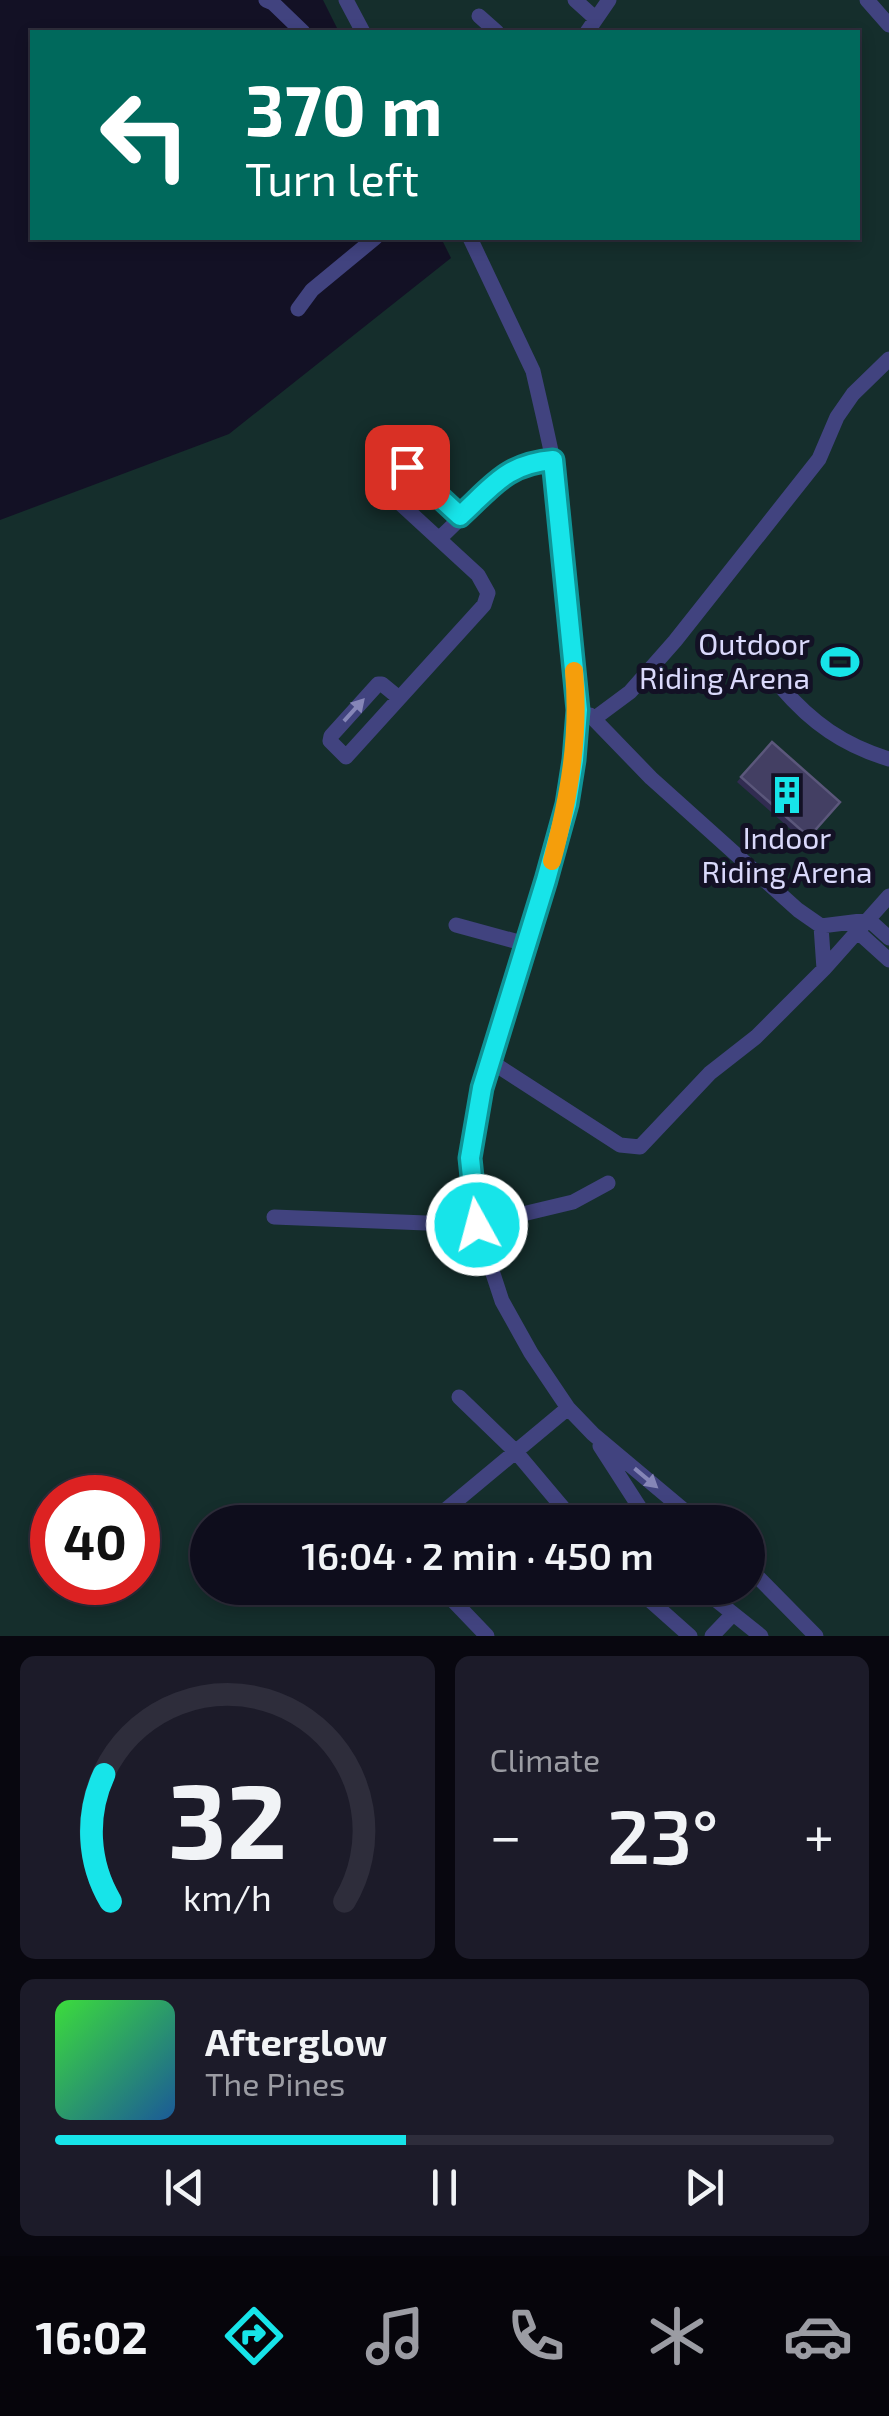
<!DOCTYPE html>
<html lang="en">
<head>
<meta charset="utf-8">
<style>
	:root { --surface:#0e0d1c; --page:#1c1b29; --text:#f1f3f6; --muted:#9b9ca3; --line:#2e2d3b; --accent:#17e4e9 }
	body { margin:0; font-family:"Exo 2",sans-serif; background:var(--page); color:var(--text); height:100vh; display:flex; flex-direction:column; font-size:38px; white-space:nowrap }
	* { box-sizing:border-box; margin:0 }
	p { font-size:32px; color:var(--muted) }
	.icon { flex:none; width:55px; height:55px; fill:none; stroke:currentColor; stroke-width:2; stroke-linecap:round; stroke-linejoin:round }
	.map { position:relative; height:1636px; overflow:hidden }
	.details { display:flex; flex-direction:column; gap:20px; padding:20px; background:#08070f; flex:1 }
	.details>* { flex:none }
	.guide { position:absolute; left:30px; top:30px; width:830px; height:210px; border-radius:0px; box-shadow:0 5px 15px #0003,0 0 0 2px var(--line); background:#00695c; color:#fff; overflow:hidden }
	.speed { position:absolute; left:30px; top:1475px; display:flex; gap:20px; font-size:50px; font-weight:700; text-align:center }
	.speed>* { display:grid; place-content:center; width:130px; height:130px; border-radius:50%; background:var(--surface); box-shadow:0 5px 15px #0003,0 0 0 2px var(--line); line-height:1 }
	.speed .limit { border:15px solid #d22; background:#fff; color:#111 }
	.pin { position:absolute; display:grid; place-items:center; width:85px; height:85px; color:#fff; margin:-42px; border-radius:20px; box-shadow:0 5px 15px #0006 }
	.me { position:absolute; width:110px; margin:-55px; rotate:353deg; stroke-linejoin:round; filter:drop-shadow(0 0 8px #0008) }
	.turn { display:flex; align-items:center; gap:35px; height:210px; padding:0 50px; font-size:45px }
	.turn .icon { width:130px; height:130px; stroke-width:2.5 }
	.turn b { display:block; font-size:70px; line-height:85px }
	.big { font-size:75px; font-weight:600; line-height:1.1 }
	.details .widget { flex:1; display:flex; flex-direction:column; justify-content:center; gap:15px; min-width:0; padding:0 35px; border-radius:15px; background:var(--page) }
	.details .dial { align-items:center; gap:0 }
	.dial svg { height:260px; overflow:visible; fill:none; stroke:var(--line); stroke-width:7; stroke-linecap:round; text-anchor:middle }
	.dial text { fill:var(--text); stroke:none }
	.song { display:flex; align-items:center; gap:30px }
	.cover { width:120px; height:120px; border-radius:15px; background:linear-gradient(135deg,hsl(120 70% 55%),hsl(210 70% 35%)) }
	.played { height:10px; border-radius:5px; background:linear-gradient(90deg,var(--accent) 45%,var(--line) 45%) }
	.keys { display:flex; justify-content:space-around; direction:ltr }
	.heat { display:flex; justify-content:space-between; align-items:center; font-size:55px; direction:ltr }
	.details .tiles { flex:1; display:grid; gap:20px; grid-template-columns:1fr 1fr }
	.widget:last-child { grid-column:span 2 }
	.trip { position:absolute; left:190px; top:1505px; width:575px; height:100px; border-radius:50px; background:var(--surface); box-shadow:0 5px 15px #0003,0 0 0 2px var(--line); font-weight:600; line-height:100px; text-align:center }
	.dock { display:flex; height:160px; justify-content:space-around; align-items:center; background:#06050b; color:var(--muted) }
	.dock .icon { width:70px; height:70px }
	.dock .active { color:var(--accent) }
	.dock b { font-size:45px; color:var(--text) }
	.map>svg:first-child { display:block }
	.green { fill:#152e2c; fill-rule:evenodd }
	.lines { fill:none; stroke-linecap:round; stroke-linejoin:round }
	.minor { stroke:#41437f; stroke-width:15 }
	.wall { fill:#312c51 }
	.building { fill:#433f63; stroke:#5b577b; stroke-width:2.5 }
	.oneway { fill:#8686b7 }
	.route-casing { stroke:#0f9497; stroke-width:25 }
	.route { stroke:#17e4e9; stroke-width:18 }
	.slow { stroke:#f59e0b; stroke-width:18 }
	.labels { text-anchor:middle; stroke-width:10; stroke-linejoin:round; paint-order:stroke }
	.poi-label { font-size:30px; fill:#dad9fb; stroke:#131125; text-anchor:end }
</style>
</head>
<body>
<div class="map">
<svg width="889" height="1636" viewBox="0 0 889 1636">
	<rect width="100%" height="100%" fill="#131125"/>
	<path class="green" d="M323,0H889V1636H0V520L229,434L451,258L441,238H858V32H339ZM52,1498H138V1582H52ZM208,1522H748V1588H208Z"/>
	<g class="lines">
		<path class="minor" d="M266,0L273,3L303,32
			M346,0L363,32
			M575,0L596,19
			M867,0L889,25
			M479,16L497,32
			M587,32L609,0
			M470,238L533,371L544,419L553,460L577,710L567,804L481,1089L470,1158L477,1225L502,1301L531,1353L568,1408L593,1434L698,1522
			M298,309L312,290L375,238
			M439,539L508,472L529,462L553,460
			M781,687C812,723 843,745 889,759
			M399,698L382,684H378L331,736L330,741L346,757L484,605L488,593L478,575L391,495L386,488L392,472L407,467L460,516
			M590,715L651,778L798,910L821,926L869,920L889,938
			M595,718L630,692L675,641L819,459L837,417L853,394L889,359
			M456,925L526,944
			M821,926L824,969
			M858,932L889,960
			M490,1061L620,1145L640,1147L710,1073L756,1037L824,969L889,896
			M274,1217L477,1225L573,1202L608,1183
			M459,1397L516,1452L575,1522
			M600,1446L649,1522
			M431,1522L568,1408
			M748,1567L816,1636
			M441,1588L487,1636
			M636,1588L690,1636
			M701,1588L761,1636
			M712,1636L732,1615"/>
	</g>
	<path class="wall" d="M741,777L836,808L805,842L737,782Z"/>
	<path class="building" d="M772,742L840,802L809,837L741,777Z"/>
	<defs><path id="oneway-solid" d="M-6-.8H1V-3.2L6.5 0L1 3.2V.8H-6Z" transform="scale(2.5)"/></defs>
	<g class="oneway">
		<use href="#oneway-solid" transform="translate(354 710) rotate(-48)"/>
		<use href="#oneway-solid" transform="translate(646 1478) rotate(40)"/>
	</g>
	<g class="lines">
		<g class="route-casing">
			<path id="route" d="M407,467L460,516C493,486 506,464 553,460L578,710L574,760L567,804L546,880L482,1088L470,1158L477,1225"/>
		</g>
		<use href="#route" class="route"/>
		<path class="slow" d="M552,861C569,797 580,737 574,671"/>
	</g>
	<defs>
		<g id="stadium-bare" transform="scale(3)"><path d="M0-5a6.5 5 0 1 0 0 10a6.5 5 0 1 0 0-10ZM-3.5-1.8h7v3.6h-7Z" fill="#17e4e9" stroke="#131125" stroke-width="2.5" paint-order="stroke"/></g>
		<g id="building-bare" transform="scale(3)"><path d="M-4-6H4V6H1V3H-1V6H-4ZM-2.5-4.3h1.7v1.8h-1.7ZM.8-4.3h1.7v1.8H.8ZM-2.5-1h1.7V.8h-1.7ZM.8-1h1.7V.8H.8Z" fill="#17e4e9" stroke="#131125" stroke-width="2.5" paint-order="stroke"/></g>
	</defs>
	<g fill-rule="evenodd">
		<use href="#stadium-bare" x="840" y="662"/>
		<use href="#building-bare" x="787" y="795"/>
	</g>
	<g class="labels">
		<g class="poi-label">
			<text x="810" y="655">Outdoor<tspan x="810" dy="34">Riding Arena</tspan></text>
			<text x="787" y="849" text-anchor="middle">Indoor<tspan x="787" dy="34">Riding Arena</tspan></text>
		</g>
	</g>
</svg>
<div class="speed"><div class="limit">40</div></div>
<div class="pin" style="left:407px;top:467px;background:#d93025"><svg class="icon" aria-label="arrive" viewBox="0 0 24 24"><path d="M6 21V4h12l-3 4 3 4H6"/></svg></div>
<svg class="me" style="left:477px;top:1225px" viewBox="-20 -20 40 40"><circle r="17" fill="#17e4e9" stroke="#fff" stroke-width="3"/><path d="M0-11L8 9 0 5-8 9z" fill="#fff"/></svg>
<div class="trip">16:04 · 2 min · 450 m</div>
<div class="guide">
<div class="turn"><svg class="icon" aria-label="left" viewBox="0 0 24 24"><path d="M17 20v-9H6M10 6l-5 5 5 5"/></svg><div><b>370 m</b>Turn left</div></div>
</div>
</div>
<section class="details">
<div class="tiles">
<div class="widget dial"><svg viewBox="0 0 100 80">
<path d="M14 69A42 42 0 1 1 86 69"/>
<path d="M14 69A42 42 0 0 1 12 30" stroke="#17e4e9"/>
<text x="50" y="56" font-size="32" font-weight="700">32</text>
<text x="50" y="72" font-size="11">km/h</text>
</svg></div>
<div class="widget"><p>Climate</p>
<div class="heat"><a>−</a><b class="big">23°</b><a>+</a></div>
</div>
<div class="widget">
<div class="song"><i class="cover"></i><div><b>Afterglow</b><p>The Pines</p></div></div>
<div class="played"></div>
<div class="keys"><svg class="icon" aria-label="previous" viewBox="0 0 24 24"><path d="M18 5L8 12l10 7zM5 5v14"/></svg><svg class="icon" aria-label="pause" viewBox="0 0 24 24"><path d="M8 5v14M16 5v14"/></svg><svg class="icon" aria-label="next" viewBox="0 0 24 24"><path d="M6 5l10 7-10 7zM19 5v14"/></svg></div>
</div>
</div>
</section>
<nav class="dock">
<b>16:02</b>
<svg class="icon active" aria-label="directions" viewBox="0 0 24 24"><path d="M12 3l9 9-9 9-9-9zM9 14v-3h6M13 9l2 2-2 2"/></svg>
<svg class="icon" aria-label="music" viewBox="0 0 24 24"><path d="M9 18V5l10-2v13"/><circle cx="6" cy="18" r="3"/><circle cx="16" cy="16" r="3"/></svg>
<svg class="icon" aria-label="phone" viewBox="0 0 24 24"><path d="M5 4h4l2 5-3 2q2 4 5 5l2-3 5 2v4C11 20 4 13 5 4z"/></svg>
<svg class="icon" aria-label="climate" viewBox="0 0 24 24"><path d="M12 3v18M4 7l16 10M4 17L20 7"/></svg>
<svg class="icon" aria-label="car" viewBox="0 0 24 24"><path d="M5 17H2v-5l4-1 3-4h7l3 4 3 1v5h-3M9 17h6M6 11h13"/><circle cx="7" cy="17" r="2"/><circle cx="17" cy="17" r="2"/></svg>
</nav>
</body>
</html>
